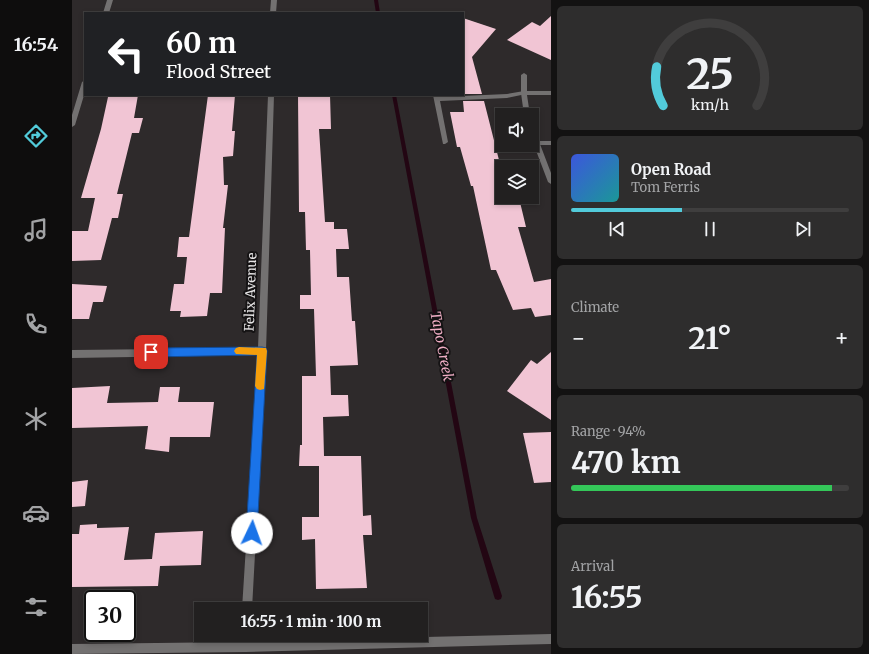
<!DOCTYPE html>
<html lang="en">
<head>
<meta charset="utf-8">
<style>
	:root { --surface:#222020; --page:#2e2d2d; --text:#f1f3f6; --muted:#a2a3a5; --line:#3f3e3e; --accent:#52cbda }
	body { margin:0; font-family:Merriweather,serif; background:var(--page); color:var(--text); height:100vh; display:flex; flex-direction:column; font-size:15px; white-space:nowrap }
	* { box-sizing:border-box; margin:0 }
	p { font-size:13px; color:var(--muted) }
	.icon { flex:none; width:22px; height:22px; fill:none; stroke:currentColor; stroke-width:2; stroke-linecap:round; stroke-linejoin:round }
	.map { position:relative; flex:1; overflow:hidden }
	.drawer { display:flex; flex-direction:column; gap:6px; padding:6px; background:#131212; width:318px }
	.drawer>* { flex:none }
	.guide { position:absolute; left:12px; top:12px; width:380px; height:84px; border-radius:0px; box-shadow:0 2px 6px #0003,0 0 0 1px var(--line); background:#202124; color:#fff; overflow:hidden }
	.controls { position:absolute; left:423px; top:108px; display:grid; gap:8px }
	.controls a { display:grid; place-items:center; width:44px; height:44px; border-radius:0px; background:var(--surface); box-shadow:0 2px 6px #0003,0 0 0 1px var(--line); font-size:20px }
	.speed { position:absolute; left:12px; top:590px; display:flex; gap:8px; font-size:20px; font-weight:700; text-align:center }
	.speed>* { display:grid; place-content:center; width:52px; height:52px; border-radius:50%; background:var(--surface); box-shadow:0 2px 6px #0003,0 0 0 1px var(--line); line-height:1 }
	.speed .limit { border:2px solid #111; border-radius:6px; background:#fff; color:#111 }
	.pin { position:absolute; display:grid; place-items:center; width:34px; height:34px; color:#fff; margin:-17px; border-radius:8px; box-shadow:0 2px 6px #0006 }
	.me { position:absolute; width:44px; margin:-22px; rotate:3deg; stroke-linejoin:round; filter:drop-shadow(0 0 3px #0008) }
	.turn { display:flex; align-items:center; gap:14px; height:84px; padding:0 16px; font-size:18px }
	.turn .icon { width:52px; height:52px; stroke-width:2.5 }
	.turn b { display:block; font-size:28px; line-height:34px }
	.big { font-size:30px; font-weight:700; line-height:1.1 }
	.drawer .tile { flex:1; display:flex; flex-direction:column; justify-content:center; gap:6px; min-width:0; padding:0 14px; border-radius:6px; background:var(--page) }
	.drawer .dial { align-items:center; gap:0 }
	.dial svg { height:104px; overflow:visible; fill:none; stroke:var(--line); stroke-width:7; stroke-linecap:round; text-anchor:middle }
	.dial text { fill:var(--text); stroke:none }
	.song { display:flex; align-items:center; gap:12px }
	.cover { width:48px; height:48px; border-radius:6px; background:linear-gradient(135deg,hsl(230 70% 55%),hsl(180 70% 35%)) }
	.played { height:4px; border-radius:2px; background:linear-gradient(90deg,var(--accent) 40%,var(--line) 40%) }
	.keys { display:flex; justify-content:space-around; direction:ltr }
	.heat { display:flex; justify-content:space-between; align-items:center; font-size:22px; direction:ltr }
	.charge { height:6px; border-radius:3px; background:linear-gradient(90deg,#34c759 94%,var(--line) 0) }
	.trip { position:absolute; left:122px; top:602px; width:234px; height:40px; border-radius:0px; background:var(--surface); box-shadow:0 2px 6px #0003,0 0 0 1px var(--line); font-weight:700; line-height:40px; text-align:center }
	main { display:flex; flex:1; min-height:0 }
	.tabs { display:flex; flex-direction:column; width:72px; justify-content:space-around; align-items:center; background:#0e0d0d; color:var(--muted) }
	.tabs .icon { width:28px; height:28px }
	.tabs .active { color:var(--accent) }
	.tabs b { font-size:18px; color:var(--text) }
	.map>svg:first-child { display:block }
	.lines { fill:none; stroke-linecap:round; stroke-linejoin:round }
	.stream { fill:#230613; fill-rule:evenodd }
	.building { fill:#f1c5d4 }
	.lane { fill:#737171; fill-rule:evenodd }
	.street { fill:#737171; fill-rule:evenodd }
	.route { fill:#1a73e8; stroke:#114b97 }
	.slow { fill:#f59e0b }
	.labels { text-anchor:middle; stroke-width:4; stroke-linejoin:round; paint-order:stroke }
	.street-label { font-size:13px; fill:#e7e5e6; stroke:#151314 }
	.water-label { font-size:14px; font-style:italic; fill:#efadc4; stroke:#151314 }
</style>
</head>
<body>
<main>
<nav class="tabs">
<b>16:54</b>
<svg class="icon active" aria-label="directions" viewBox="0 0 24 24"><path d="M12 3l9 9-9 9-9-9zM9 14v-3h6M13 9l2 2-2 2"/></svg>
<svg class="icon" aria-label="music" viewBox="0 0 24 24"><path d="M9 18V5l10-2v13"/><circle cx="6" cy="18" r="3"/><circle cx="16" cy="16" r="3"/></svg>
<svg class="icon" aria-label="phone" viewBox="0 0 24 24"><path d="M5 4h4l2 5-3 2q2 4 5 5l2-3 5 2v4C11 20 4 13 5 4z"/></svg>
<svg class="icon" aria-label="climate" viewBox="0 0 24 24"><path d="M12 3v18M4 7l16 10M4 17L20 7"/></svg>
<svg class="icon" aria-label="car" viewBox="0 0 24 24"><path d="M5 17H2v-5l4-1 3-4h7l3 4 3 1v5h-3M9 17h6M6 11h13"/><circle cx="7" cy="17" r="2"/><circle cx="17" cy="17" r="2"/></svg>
<svg class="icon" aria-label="filters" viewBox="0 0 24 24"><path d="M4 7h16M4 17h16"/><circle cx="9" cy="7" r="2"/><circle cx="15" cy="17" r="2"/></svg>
</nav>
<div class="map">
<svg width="479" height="654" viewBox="0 0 479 654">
	<rect width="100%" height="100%" fill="#2e2a2b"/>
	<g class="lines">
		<path class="stream" d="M302,0H306L308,13H304Z
			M320,95H324L405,518L430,596L429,599L426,600L423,599L422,596L399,518Z"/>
	</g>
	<path class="building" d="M479,16V60L435,40L460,22L468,26Z
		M391,18L424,29L400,57L410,94H391Z
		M46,95H66L62,118H71L67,133H60L45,194H51L46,218H40L29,260L0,261V231H16L23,198H9L29,129L36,97H46Z
		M136,95H163L160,131H163L161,156L151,157L152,185H156L151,228H153L150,293H138L135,316L108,317L109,311H98L102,284H112L115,257H105L107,237H117Z
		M226,95H258L259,129H247L253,222H262V229H275L277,249H264L265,277H277L280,321H283L286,365L258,366L259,395H276L277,416L251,417L252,456H289L291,516L299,515L300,535H291L295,588L244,589L243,539L230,540V517H247V466H227L228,445H230V376H244L242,309H228V295H239L238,250H234L233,212H227Z
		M391,101H412L428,164L430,163V198H447L454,227H446L462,282L479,279V315L463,317L459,308L441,310L424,270H419L401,186H399L388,147H385L378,112H392Z
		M0,284L35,286L31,302H21L17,319H0Z
		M479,352V420L435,391L459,360L465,364Z
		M38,386L35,403L86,402L88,387H108L106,402H142L138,437H98L97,452L73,449L76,426L0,428V388Z
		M479,432V482L462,483L451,433Z
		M16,480L13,506L0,507V482Z
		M25,524V528L57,527L52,560L80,559L83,533L131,531L129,565L88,566L86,586L0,587V534H7L8,525Z"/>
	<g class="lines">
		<path class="lane" d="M452,91L454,92V94L435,98L368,101L376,142L373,144H371L361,95H367L368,97L435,94Z
			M462,141H479V145H464L461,143Z"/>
		<path class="street" d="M35,0H41L37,13H31Z
			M199,0H205L204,13H198Z
			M452,73L455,75V91H479V95H455L458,115H452L449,93V75Z
			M13,80V92L3,125L0,127V115L10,82Z
			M196,95H202L194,351L180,609H170L186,355L0,358V350L186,348Z
			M460,129L463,131L479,173V184L476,182L460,140Z
			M479,634V644L173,652L0,654V644L168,642L169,635H179V641Z"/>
	</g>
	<path class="route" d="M190,347L194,348L195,351L185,533L184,537L180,539L176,537L174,533L185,355L79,357L76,355L75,352L76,350L79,348Z"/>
	<path class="slow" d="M167,347L194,348L195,351L192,389L188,390L185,389L183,386L185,355L164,354L162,351L164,348Z"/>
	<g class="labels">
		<g class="street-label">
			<text transform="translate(178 292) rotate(-88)" y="5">Felix Avenue</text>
		</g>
		<g class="water-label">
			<text transform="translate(370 346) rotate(79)" y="5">Tapo Creek</text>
		</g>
	</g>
</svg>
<div class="controls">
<a><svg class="icon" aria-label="sound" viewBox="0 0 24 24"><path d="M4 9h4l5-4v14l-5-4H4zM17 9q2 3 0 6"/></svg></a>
<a><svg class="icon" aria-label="layers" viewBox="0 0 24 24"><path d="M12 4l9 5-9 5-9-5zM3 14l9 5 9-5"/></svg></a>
</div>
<div class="speed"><div class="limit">30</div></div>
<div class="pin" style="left:79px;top:352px;background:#d93025"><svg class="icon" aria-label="arrive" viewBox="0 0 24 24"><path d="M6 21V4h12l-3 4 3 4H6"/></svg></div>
<svg class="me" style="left:180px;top:533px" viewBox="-20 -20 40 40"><circle r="19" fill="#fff"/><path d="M0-13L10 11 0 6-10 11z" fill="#1a73e8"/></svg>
<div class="trip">16:55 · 1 min · 100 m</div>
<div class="guide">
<div class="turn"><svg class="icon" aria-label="left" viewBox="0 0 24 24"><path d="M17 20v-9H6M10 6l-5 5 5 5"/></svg><div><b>60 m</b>Flood Street</div></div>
</div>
</div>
<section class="drawer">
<div class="tile dial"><svg viewBox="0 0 100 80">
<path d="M14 69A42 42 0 1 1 86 69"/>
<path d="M14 69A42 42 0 0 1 9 39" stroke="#52cbda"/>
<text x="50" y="56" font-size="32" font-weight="700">25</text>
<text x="50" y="72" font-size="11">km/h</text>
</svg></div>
<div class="tile">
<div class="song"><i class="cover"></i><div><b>Open Road</b><p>Tom Ferris</p></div></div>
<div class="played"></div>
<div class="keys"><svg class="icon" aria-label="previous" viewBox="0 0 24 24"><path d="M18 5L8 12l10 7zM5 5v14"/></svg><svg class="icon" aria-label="pause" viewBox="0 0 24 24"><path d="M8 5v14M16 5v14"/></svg><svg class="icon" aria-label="next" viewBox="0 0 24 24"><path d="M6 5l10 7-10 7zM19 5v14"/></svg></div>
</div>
<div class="tile"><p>Climate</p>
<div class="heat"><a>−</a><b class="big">21°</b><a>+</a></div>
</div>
<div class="tile"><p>Range · 94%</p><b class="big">470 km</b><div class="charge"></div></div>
<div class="tile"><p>Arrival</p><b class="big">16:55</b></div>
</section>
</main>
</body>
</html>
